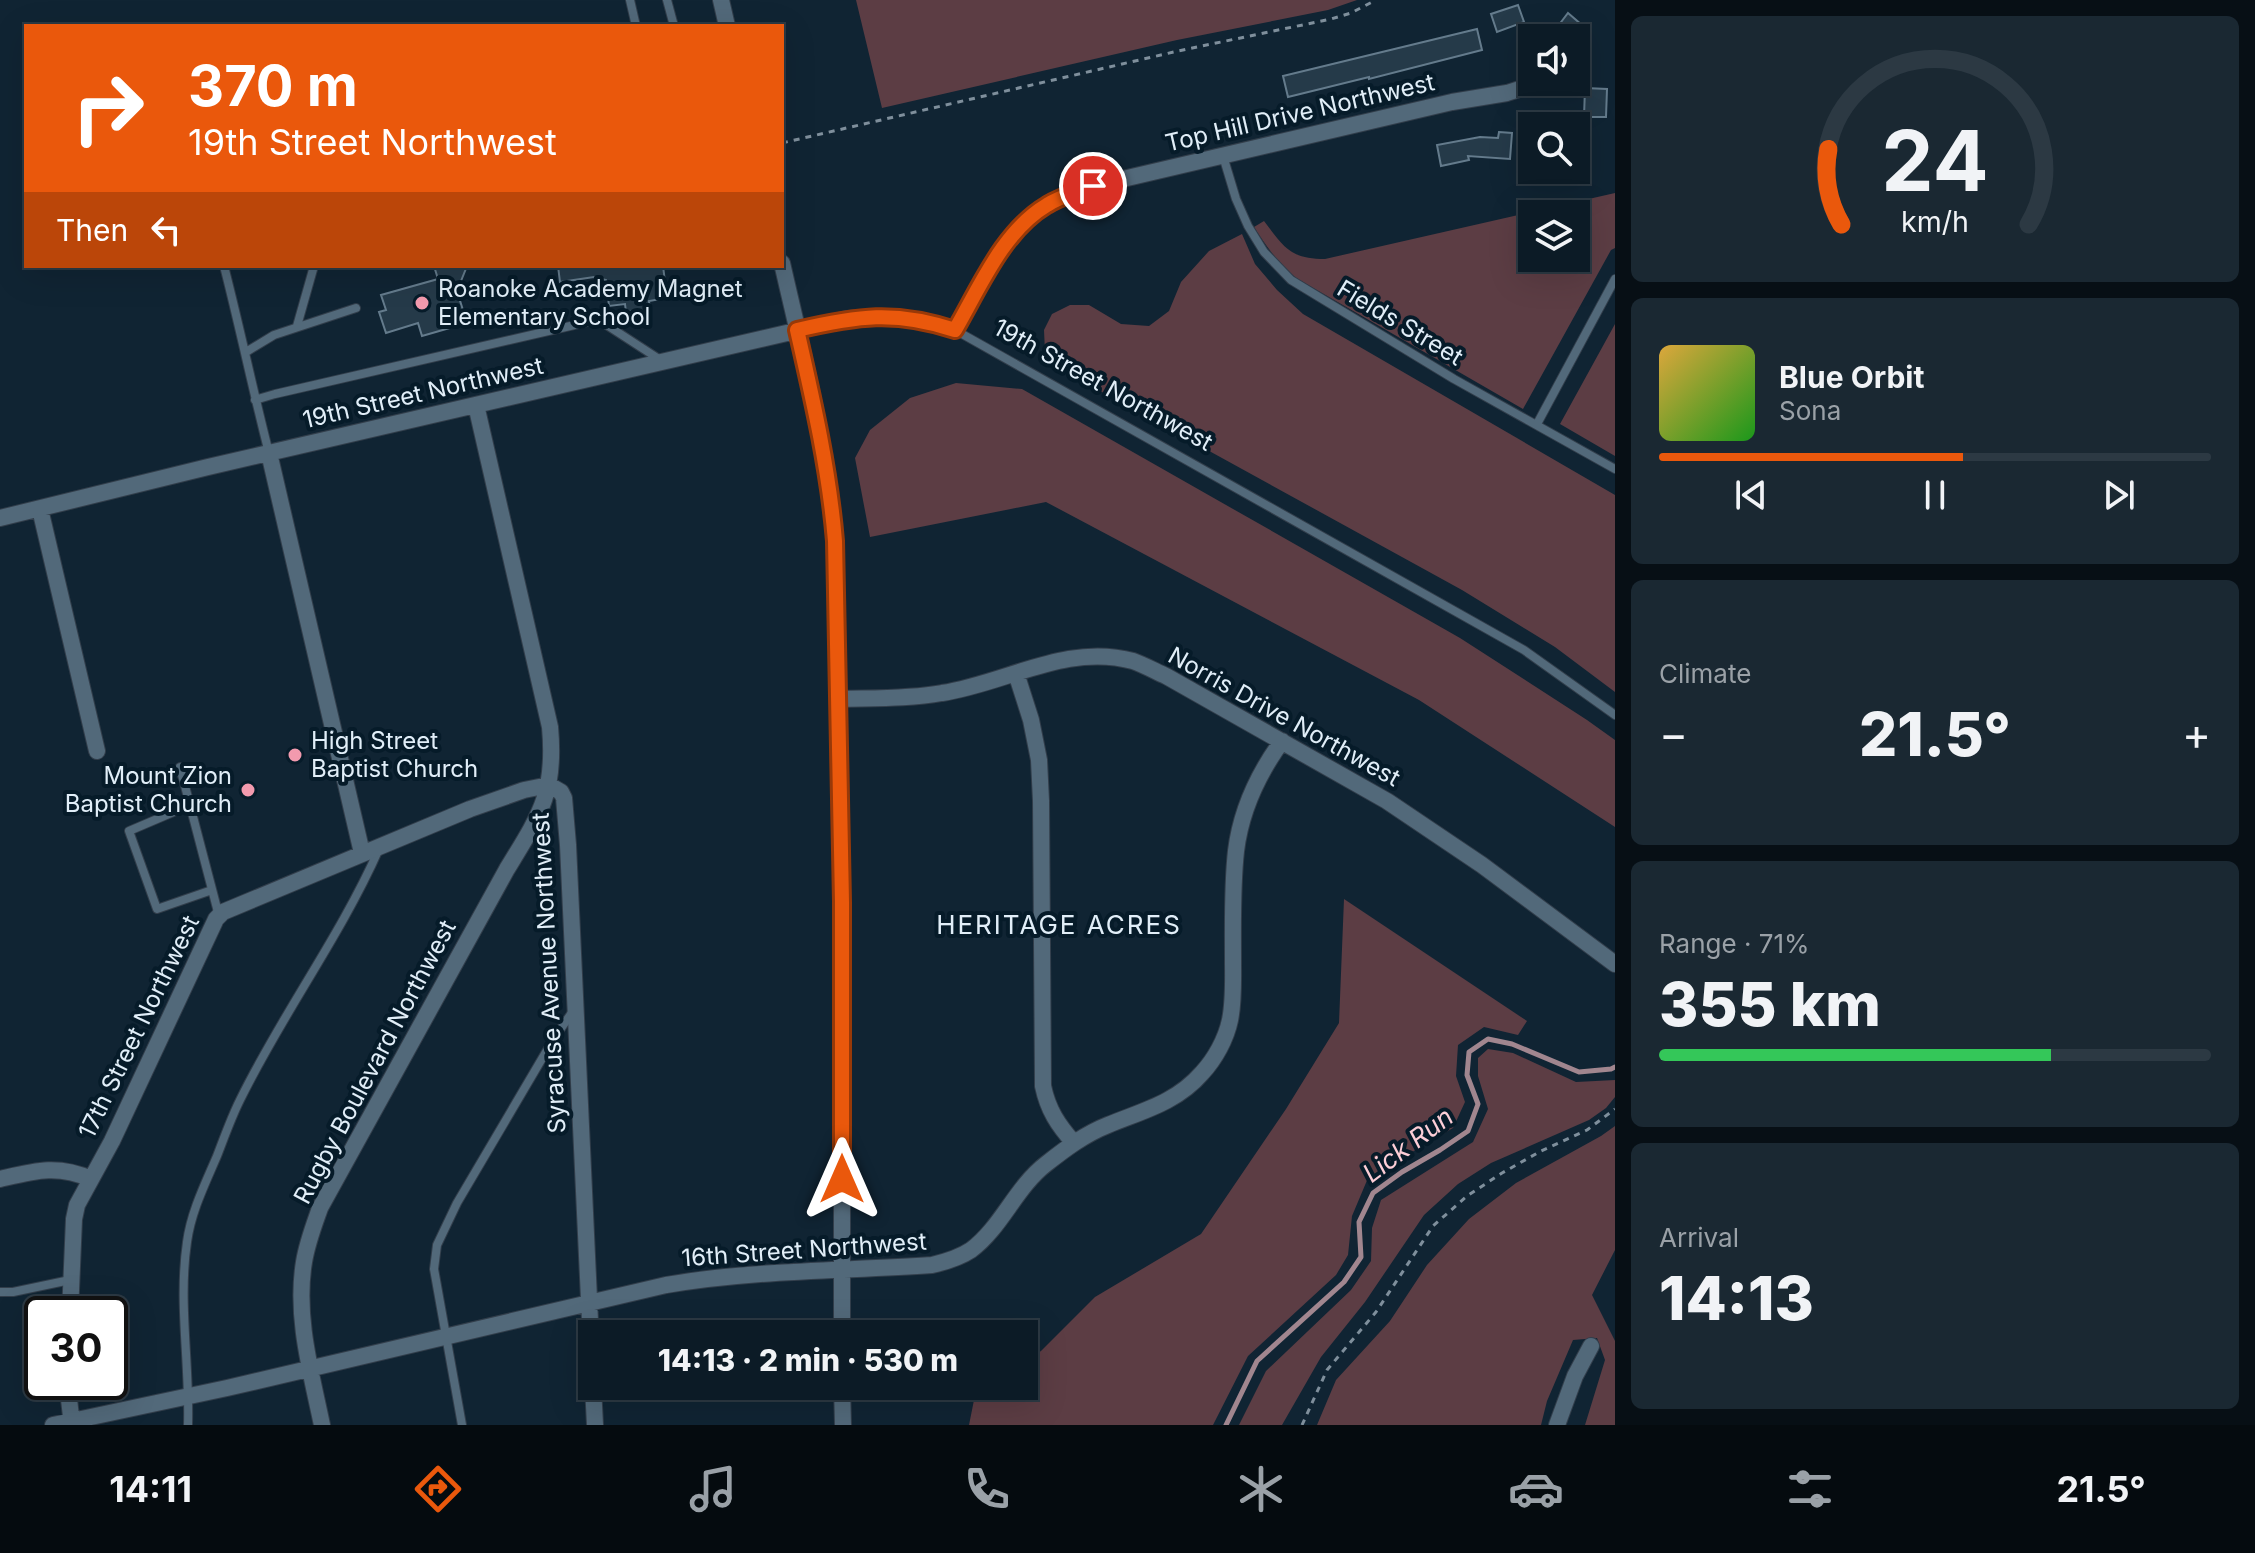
<!DOCTYPE html>
<html lang="en">
<head>
<meta charset="utf-8">
<style>
	:root { --surface:#0c1b26; --page:#1a2832; --text:#f1f3f6; --muted:#9aa1a7; --line:#2c3943; --accent:#ea580c }
	body { margin:0; font-family:Inter,sans-serif; background:var(--page); color:var(--text); height:100vh; display:flex; flex-direction:column; font-size:30px; white-space:nowrap }
	* { box-sizing:border-box; margin:0 }
	p { font-size:26px; color:var(--muted) }
	.icon { flex:none; width:44px; height:44px; fill:none; stroke:currentColor; stroke-width:2; stroke-linecap:round; stroke-linejoin:round }
	.map { position:relative; flex:1; overflow:hidden }
	.panel { display:flex; flex-direction:column; gap:16px; padding:16px; background:#070f15; width:640px }
	.panel>* { flex:none }
	.top-card { position:absolute; left:24px; top:24px; width:760px; height:244px; border-radius:0px; box-shadow:0 8px 32px #0002,0 0 0 2px var(--line); background:#ea580c; color:#fff; overflow:hidden }
	.controls { position:absolute; left:1518px; top:24px; display:grid; gap:16px }
	.controls a { display:grid; place-items:center; width:72px; height:72px; border-radius:0px; background:var(--surface); box-shadow:0 8px 32px #0002,0 0 0 2px var(--line); font-size:40px }
	.speed { position:absolute; left:24px; top:1296px; display:flex; gap:16px; font-size:40px; font-weight:700; text-align:center }
	.speed>* { display:grid; place-content:center; width:104px; height:104px; border-radius:50%; background:var(--surface); box-shadow:0 8px 32px #0002,0 0 0 2px var(--line); line-height:1 }
	.speed .limit { border:4px solid #111; border-radius:12px; background:#fff; color:#111 }
	.pin { position:absolute; display:grid; place-items:center; width:68px; height:68px; color:#fff; margin:-34px; border:4px solid #fff; border-radius:50%; box-shadow:0 2px 8px #0007 }
	.me { position:absolute; width:88px; margin:-44px; rotate:0deg; stroke-linejoin:round; filter:drop-shadow(0 0 6px #0008) }
	.turn { display:flex; align-items:center; gap:28px; height:168px; padding:0 32px; font-size:36px }
	.turn .icon { width:104px; height:104px; stroke-width:2.5 }
	.turn b { display:block; font-size:56px; line-height:68px }
	.then { display:flex; align-items:center; height:76px; padding:0 32px; background:#0003; gap:16px; font-size:30px }
	.big { font-size:60px; font-weight:800; line-height:1.1 }
	.panel .tile { flex:1; display:flex; flex-direction:column; justify-content:center; gap:12px; min-width:0; padding:0 28px; border-radius:12px; background:var(--page) }
	.panel .dial { align-items:center; gap:0 }
	.dial svg { height:208px; overflow:visible; fill:none; stroke:var(--line); stroke-width:7; stroke-linecap:round; text-anchor:middle }
	.dial text { fill:var(--text); stroke:none }
	.song { display:flex; align-items:center; gap:24px }
	.cover { width:96px; height:96px; border-radius:12px; background:linear-gradient(135deg,hsl(40 70% 55%),hsl(120 70% 35%)) }
	.played { height:8px; border-radius:4px; background:linear-gradient(90deg,var(--accent) 55%,var(--line) 55%) }
	.keys { display:flex; justify-content:space-around; direction:ltr }
	.heat { display:flex; justify-content:space-between; align-items:center; font-size:44px; direction:ltr }
	.charge { height:12px; border-radius:6px; background:linear-gradient(90deg,#34c759 71%,var(--line) 0) }
	.trip { position:absolute; left:578px; top:1320px; width:460px; height:80px; border-radius:0px; background:var(--surface); box-shadow:0 8px 32px #0002,0 0 0 2px var(--line); font-weight:800; line-height:80px; text-align:center }
	.tabs { display:flex; height:128px; justify-content:space-around; align-items:center; background:#050b0f; color:var(--muted) }
	.tabs .icon { width:56px; height:56px }
	.tabs .on { color:var(--accent) }
	.tabs b { font-size:36px; color:var(--text) }
	main { display:flex; flex:1; min-height:0 }
	.map>svg:first-child { display:block }
	.green { fill:#5c3d44; fill-rule:evenodd }
	.lines { fill:none; stroke-linecap:round; stroke-linejoin:round }
	.stream { stroke:#a1868f; stroke-width:5 }
	.building { fill:#253a49; stroke:#647b8c; stroke-width:2 }
	.lane-casing { stroke:#323e4b; stroke-width:10 }
	.street-casing { stroke:#323e4b; stroke-width:18 }
	.path { stroke:#7f8f9c; stroke-width:3; stroke-dasharray:6 6; stroke-linecap:butt }
	.lane { stroke:#52697a; stroke-width:8 }
	.street { stroke:#52697a; stroke-width:16 }
	.route-casing { stroke:#983908; stroke-width:20 }
	.route { stroke:#ea580c; stroke-width:14 }
	.poi-dot { fill:#f29aae; stroke:#061b29; stroke-width:3 }
	.labels { text-anchor:middle; stroke-width:8; stroke-linejoin:round; paint-order:stroke }
	.street-label { font-size:24px; fill:#e1eef8; stroke:#061b29 }
	.poi-label { font-size:24px; fill:#e1eef8; stroke:#061b29; text-anchor:start }
	.neighbourhood-label { font-size:26px; letter-spacing:2px; fill:#e1eef8; stroke:#061b29 }
	.water-label { font-size:26px; font-style:italic; fill:#fdced7; stroke:#061b29 }
</style>
</head>
<body>
<main>
<div class="map">
<svg width="1615" height="1425" viewBox="0 0 1615 1425">
	<rect width="100%" height="100%" fill="#102433"/>
	<path class="green" d="M856,0H1357L1328,10L1177,40L882,108Z
		M1615,193V248L1611,250L1523,409L1296,278C1278,263 1266,246 1254,227L1264,221C1284,247 1290,259 1325,259ZM1532,214H1576V258H1532Z
		M1242,234L1255,264L1277,290L1303,314L1615,495V692L1555,647L1462,590L1060,369L1045,352L1044,330L1052,314L1070,305H1089L1121,324L1149,326L1169,311L1181,282L1209,251Z
		M1615,324V456L1560,424Z
		M956,383L1022,389L1460,638L1587,720L1615,740V827L1419,700L1046,502L870,537L855,458L870,430L910,398Z
		M1344,899L1527,1021L1518,1035L1484,1027L1458,1045L1456,1076L1465,1102L1453,1128L1368,1178L1352,1216L1348,1255L1336,1275L1248,1356L1213,1425H969L975,1395L989,1386H1024V1362L1041,1351L1095,1297L1201,1234L1286,1109L1339,1023Z
		M1488,1049L1513,1053L1576,1082L1615,1080V1097L1606,1108L1589,1120L1491,1163L1458,1184L1424,1215L1365,1302L1321,1357L1282,1425H1239L1266,1371L1351,1290L1371,1261L1372,1228L1381,1200L1473,1142L1488,1109L1478,1076V1058Z
		M1615,1126V1250L1592,1295L1615,1341V1425H1585L1605,1360L1597,1338L1573,1340L1547,1401L1541,1425H1317L1336,1380L1390,1321L1427,1265L1469,1219L1516,1183L1601,1136Z"/>
	<g class="lines">
		<path class="stream" d="M1226,1425L1257,1361L1344,1282L1361,1257L1359,1222L1373,1193L1402,1172L1440,1150L1468,1131L1478,1104L1467,1075L1469,1052L1488,1039L1512,1044L1579,1072L1611,1069L1615,1067"/>
	</g>
	<path class="building" d="M1518,5L1524,22L1497,32L1491,14Z
		M1568,13L1590,32L1576,50V38H1565L1555,30Z
		M1477,29L1482,50L1369,79V77L1288,97L1283,76Z
		M1585,88L1607,89L1606,117H1584Z
		M1499,132L1512,133L1510,159L1468,156L1469,160L1441,166L1437,145L1480,137L1498,138Z
		M434,266H467L457,291L467,323L422,336L418,323L386,333L379,312L386,310L381,295L438,279Z
		M558,266H663L667,298L649,301L650,309L626,312L625,304L609,306L606,280L594,277L560,282Z"/>
	<g class="lines">
		<g class="lane-casing">
			<path id="lane" d="M630,0L636,26
				M667,0L674,26
				M1223,156L1236,199L1248,226L1264,252L1291,280L1454,379L1615,469
				M224,266C240,328 253,391 269,453
				M297,326L314,266
				M955,330L1524,650L1615,715
				M246,352L274,335L356,308
				M255,400L275,394L592,321L602,322L662,361
				M1537,424L1615,279
				M180,767L219,916
				M190,805L129,831L157,909L212,890
				M0,1292H13L70,1280
				M188,1425C190,1364 178,1303 187,1242C191,1212 205,1184 217,1156C224,1138 231,1118 240,1100C282,1014 340,937 379,849
				M462,1425L434,1269L437,1245L457,1203L553,1040L573,1011"/>
		</g>
		<g class="street-casing">
			<path id="street" d="M721,0L727,26
				M782,263C803,355 827,447 835,541L842,902V1334
				M269,453L362,853
				M40,509L97,751
				M0,518L208,467L847,319C885,315 918,318 955,330C979,287 1003,231 1047,205C1061,196 1078,192 1093,186L1452,102L1507,93L1532,85
				M1016,673L1031,720L1039,760L1041,801L1043,1086C1048,1110 1058,1125 1074,1143
				M839,699C873,698 909,699 942,693C1007,683 1066,643 1133,661C1144,665 1155,671 1166,676L1387,801L1482,865L1615,964
				M549,785L561,792L564,798L568,845L592,1364
				M0,1179C34,1171 57,1164 91,1179
				M70,1314L74,1219L77,1205L112,1141L216,919L223,912L470,809L524,790L549,785
				M67,1382L72,1425
				M593,1386L595,1425
				M842,1386L843,1425
				M53,1425L227,1388L666,1285C752,1270 844,1271 932,1265C945,1262 959,1258 971,1250C1001,1228 1016,1187 1046,1164C1065,1149 1085,1134 1108,1125C1142,1111 1176,1103 1202,1073C1215,1059 1226,1039 1230,1020C1234,1001 1233,980 1233,960C1233,924 1232,887 1236,851C1241,810 1258,774 1282,741
				M322,1425C311,1372 295,1316 304,1262C307,1243 314,1225 320,1208L507,869C540,815 556,793 550,727L476,405
				M1557,1425L1575,1376L1591,1346"/>
		</g>
		<path class="path" d="M782,143L1178,51L1331,19L1351,13L1376,0
			M1302,1425L1327,1370L1376,1312L1433,1226L1467,1196L1502,1173L1541,1151L1587,1130L1615,1109"/>
		<use href="#lane" class="lane"/>
		<use href="#street" class="street"/>
	</g>
	<g class="lines">
		<g class="route-casing">
			<path id="route" d="M842,1179V902L835,541C829,469 813,400 797,330C857,316 895,310 955,330C980,287 1003,231 1047,205C1061,196 1078,192 1093,186"/>
		</g>
		<use href="#route" class="route"/>
	</g>
	<g class="poi-dot">
		<circle cx="422" cy="303" r="8"/>
		<circle cx="295" cy="755" r="8"/>
		<circle cx="248" cy="790" r="8"/>
	</g>
	<g class="labels">
		<g class="street-label">
			<text transform="translate(1300 113) rotate(-13)" y="8">Top Hill Drive Northwest</text>
			<text transform="translate(1400 323) rotate(31)" y="8">Fields Street</text>
			<text transform="translate(1103 385) rotate(29)" y="8">19th Street Northwest</text>
			<text transform="translate(423 393) rotate(-13)" y="8">19th Street Northwest</text>
			<text transform="translate(1284 717) rotate(29)" y="8">Norris Drive Northwest</text>
			<text transform="translate(549 973) rotate(-93)" y="8">Syracuse Avenue Northwest</text>
			<text transform="translate(139 1027) rotate(-64)" y="8">17th Street Northwest</text>
			<text transform="translate(375 1062) rotate(-62)" y="8">Rugby Boulevard Northwest</text>
			<text transform="translate(804 1250) rotate(-4)" y="8">16th Street Northwest</text>
		</g>
		<g class="poi-label">
			<text x="438" y="297">Roanoke Academy Magnet<tspan x="438" dy="28">Elementary School</tspan></text>
			<text x="311" y="749">High Street<tspan x="311" dy="28">Baptist Church</tspan></text>
			<text x="232" y="784" text-anchor="end">Mount Zion<tspan x="232" dy="28">Baptist Church</tspan></text>
		</g>
		<g class="neighbourhood-label">
			<text x="1059" y="934">HERITAGE ACRES</text>
		</g>
		<g class="water-label">
			<text transform="translate(1408 1145) rotate(-37)" y="9">Lick Run</text>
		</g>
	</g>
</svg>
<div class="controls">
<a><svg class="icon" aria-label="sound" viewBox="0 0 24 24"><path d="M4 9h4l5-4v14l-5-4H4zM17 9q2 3 0 6"/></svg></a>
<a><svg class="icon" aria-label="search" viewBox="0 0 24 24"><circle cx="10" cy="10" r="6"/><path d="M15 15l6 6"/></svg></a>
<a><svg class="icon" aria-label="layers" viewBox="0 0 24 24"><path d="M12 4l9 5-9 5-9-5zM3 14l9 5 9-5"/></svg></a>
</div>
<div class="speed"><div class="limit">30</div></div>
<div class="pin" style="left:1093px;top:186px;background:#d93025"><svg class="icon" aria-label="arrive" viewBox="0 0 24 24"><path d="M6 21V4h12l-3 4 3 4H6"/></svg></div>
<svg class="me" style="left:842px;top:1179px" viewBox="-20 -20 40 40"><path d="M0-17L14 15 0 8-14 15z" fill="#ea580c" stroke="#fff" stroke-width="4"/></svg>
<div class="trip">14:13 · 2 min · 530 m</div>
<div class="top-card">
<div class="turn"><svg class="icon" aria-label="right" viewBox="0 0 24 24"><path d="M7 20v-9h11M14 6l5 5-5 5"/></svg><div><b>370 m</b>19th Street Northwest</div></div>
<div class="then">Then<svg class="icon" aria-label="left" viewBox="0 0 24 24"><path d="M17 20v-9H6M10 6l-5 5 5 5"/></svg></div>
</div>
</div>
<section class="panel">
<div class="tile dial"><svg viewBox="0 0 100 80">
<path d="M14 69A42 42 0 1 1 86 69"/>
<path d="M14 69A42 42 0 0 1 9 40" stroke="#ea580c"/>
<text x="50" y="56" font-size="32" font-weight="700">24</text>
<text x="50" y="72" font-size="11">km/h</text>
</svg></div>
<div class="tile">
<div class="song"><i class="cover"></i><div><b>Blue Orbit</b><p>Sona</p></div></div>
<div class="played"></div>
<div class="keys"><svg class="icon" aria-label="previous" viewBox="0 0 24 24"><path d="M18 5L8 12l10 7zM5 5v14"/></svg><svg class="icon" aria-label="pause" viewBox="0 0 24 24"><path d="M8 5v14M16 5v14"/></svg><svg class="icon" aria-label="next" viewBox="0 0 24 24"><path d="M6 5l10 7-10 7zM19 5v14"/></svg></div>
</div>
<div class="tile"><p>Climate</p>
<div class="heat"><a>−</a><b class="big">21.5°</b><a>+</a></div>
</div>
<div class="tile"><p>Range · 71%</p><b class="big">355 km</b><div class="charge"></div></div>
<div class="tile"><p>Arrival</p><b class="big">14:13</b></div>
</section>
</main>
<nav class="tabs">
<b>14:11</b>
<svg class="icon on" aria-label="directions" viewBox="0 0 24 24"><path d="M12 3l9 9-9 9-9-9zM9 14v-3h6M13 9l2 2-2 2"/></svg>
<svg class="icon" aria-label="music" viewBox="0 0 24 24"><path d="M9 18V5l10-2v13"/><circle cx="6" cy="18" r="3"/><circle cx="16" cy="16" r="3"/></svg>
<svg class="icon" aria-label="phone" viewBox="0 0 24 24"><path d="M5 4h4l2 5-3 2q2 4 5 5l2-3 5 2v4C11 20 4 13 5 4z"/></svg>
<svg class="icon" aria-label="climate" viewBox="0 0 24 24"><path d="M12 3v18M4 7l16 10M4 17L20 7"/></svg>
<svg class="icon" aria-label="car" viewBox="0 0 24 24"><path d="M5 17H2v-5l4-1 3-4h7l3 4 3 1v5h-3M9 17h6M6 11h13"/><circle cx="7" cy="17" r="2"/><circle cx="17" cy="17" r="2"/></svg>
<svg class="icon" aria-label="filters" viewBox="0 0 24 24"><path d="M4 7h16M4 17h16"/><circle cx="9" cy="7" r="2"/><circle cx="15" cy="17" r="2"/></svg>
<b>21.5°</b>
</nav>
</body>
</html>
